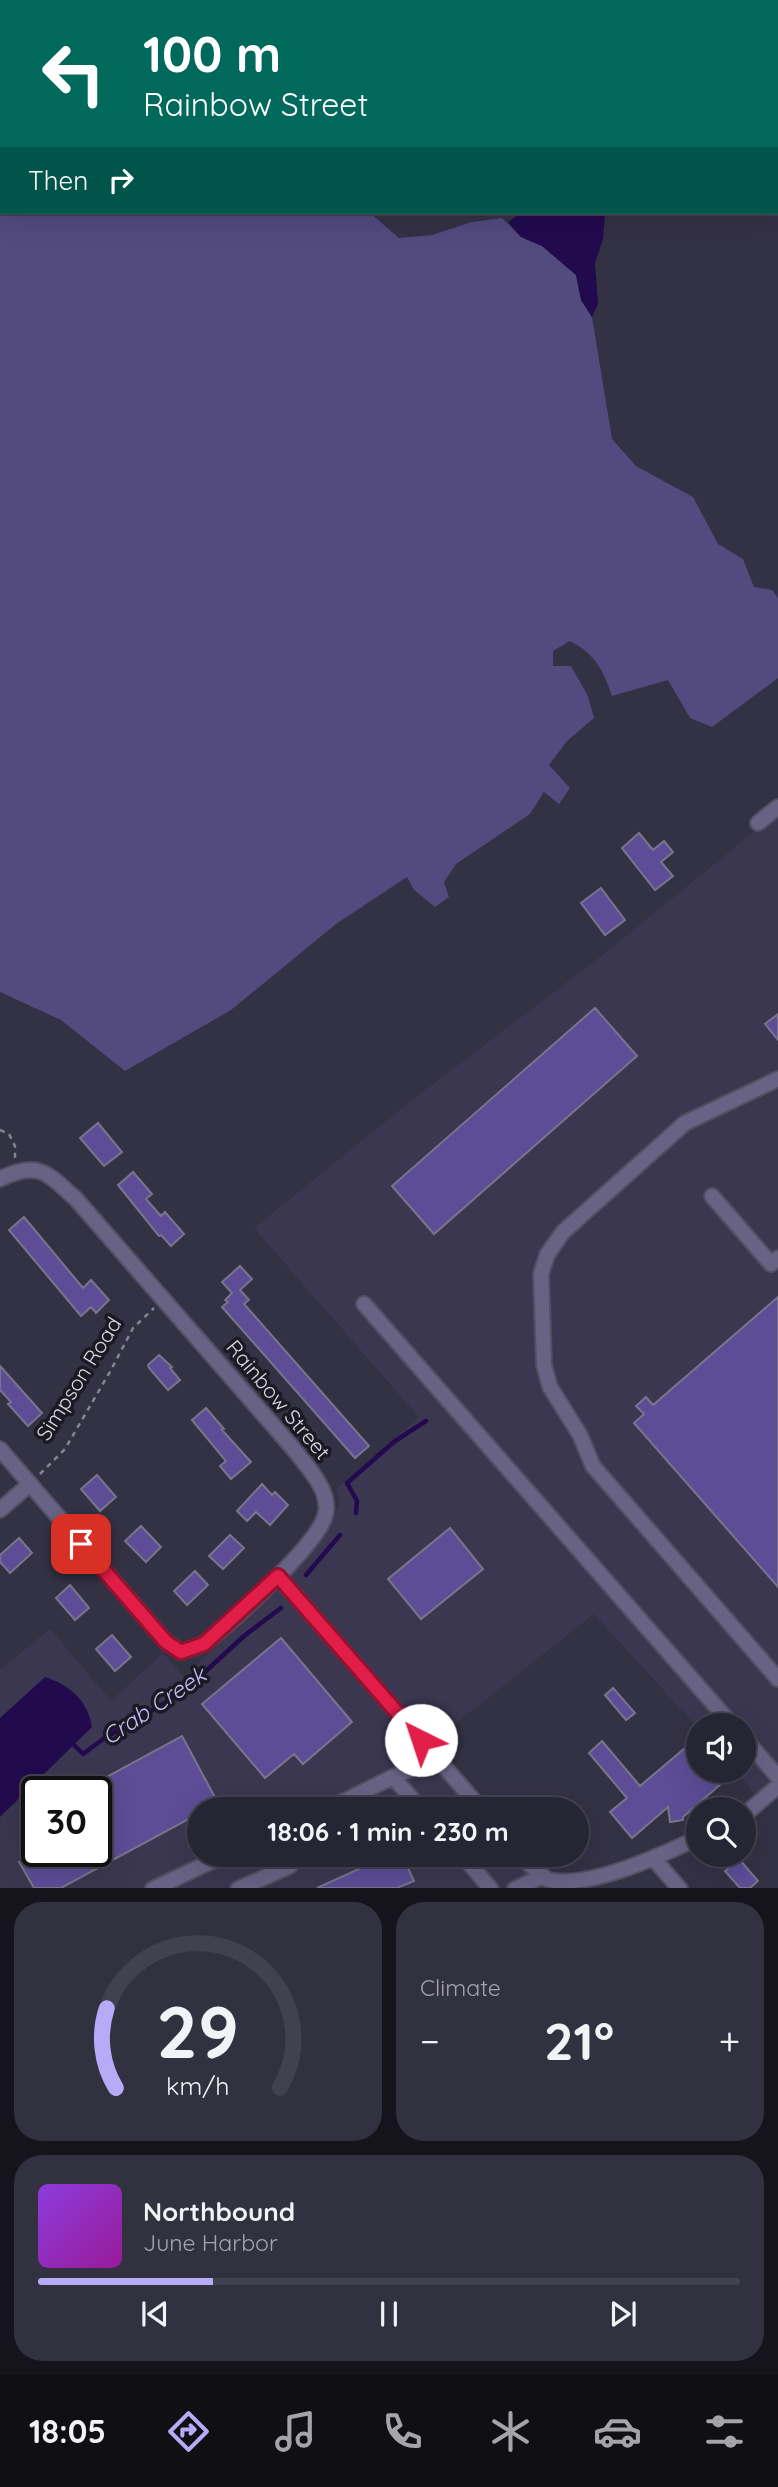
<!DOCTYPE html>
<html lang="en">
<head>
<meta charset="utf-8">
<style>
	:root { --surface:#262533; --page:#32313f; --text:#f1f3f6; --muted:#a4a5ac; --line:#42424e; --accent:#b7abf8 }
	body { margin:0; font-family:Quicksand,sans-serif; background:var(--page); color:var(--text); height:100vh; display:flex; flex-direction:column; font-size:26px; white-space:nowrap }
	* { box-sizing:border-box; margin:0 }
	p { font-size:23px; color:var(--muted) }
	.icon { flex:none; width:38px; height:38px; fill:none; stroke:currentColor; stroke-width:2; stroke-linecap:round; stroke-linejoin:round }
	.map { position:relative; height:1888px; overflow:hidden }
	.details { display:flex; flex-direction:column; gap:14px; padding:14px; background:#15141c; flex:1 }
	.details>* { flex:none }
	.banner { position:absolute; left:0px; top:0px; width:779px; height:214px; box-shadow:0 7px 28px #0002,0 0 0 2px var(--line); background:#00695c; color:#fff; overflow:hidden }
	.buttons { position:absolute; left:686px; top:1713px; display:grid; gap:14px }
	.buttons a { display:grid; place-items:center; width:70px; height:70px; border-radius:50%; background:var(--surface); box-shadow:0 7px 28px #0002,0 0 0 2px var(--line); font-size:35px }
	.speed { position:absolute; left:21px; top:1776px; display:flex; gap:14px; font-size:35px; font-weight:700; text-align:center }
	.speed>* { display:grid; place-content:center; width:91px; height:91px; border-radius:50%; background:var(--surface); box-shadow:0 7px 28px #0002,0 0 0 2px var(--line); line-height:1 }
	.speed .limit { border:4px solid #111; border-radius:10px; background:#fff; color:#111 }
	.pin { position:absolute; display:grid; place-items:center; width:60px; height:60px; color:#fff; margin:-30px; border-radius:14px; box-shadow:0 4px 10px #0006 }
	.me { position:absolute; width:77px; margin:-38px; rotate:319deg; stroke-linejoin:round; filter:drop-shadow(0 0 5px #0008) }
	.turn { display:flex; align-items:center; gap:24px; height:147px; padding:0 28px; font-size:32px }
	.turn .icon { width:91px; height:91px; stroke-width:2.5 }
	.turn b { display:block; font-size:49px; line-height:60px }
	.then { display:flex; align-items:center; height:66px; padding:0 28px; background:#0003; gap:14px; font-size:26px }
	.big { font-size:52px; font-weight:700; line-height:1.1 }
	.details .tile { flex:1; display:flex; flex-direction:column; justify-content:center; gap:10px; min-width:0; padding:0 24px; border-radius:28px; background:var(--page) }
	.details .dial { align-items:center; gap:0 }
	.dial svg { height:182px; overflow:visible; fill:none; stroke:var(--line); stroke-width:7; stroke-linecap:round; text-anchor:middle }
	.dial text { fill:var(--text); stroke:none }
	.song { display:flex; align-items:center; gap:21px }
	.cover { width:84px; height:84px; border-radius:10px; background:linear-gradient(135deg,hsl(270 70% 55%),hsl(300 70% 35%)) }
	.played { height:7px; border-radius:4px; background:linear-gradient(90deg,var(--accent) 25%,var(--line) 25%) }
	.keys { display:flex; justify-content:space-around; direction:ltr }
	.heat { display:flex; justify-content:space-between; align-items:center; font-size:38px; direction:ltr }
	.details .tiles { flex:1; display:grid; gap:14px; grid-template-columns:1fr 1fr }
	.tile:last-child { grid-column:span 2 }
	.trip { position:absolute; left:187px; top:1797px; width:402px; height:70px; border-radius:35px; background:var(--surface); box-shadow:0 7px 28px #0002,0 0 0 2px var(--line); font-weight:700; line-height:70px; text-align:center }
	.tabs { display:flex; height:112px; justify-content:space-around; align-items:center; background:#0f0f14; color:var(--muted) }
	.tabs .icon { width:49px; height:49px }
	.tabs .active { color:var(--accent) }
	.tabs b { font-size:32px; color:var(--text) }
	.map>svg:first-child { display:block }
	.built { fill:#3b3751; fill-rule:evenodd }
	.green { fill:#534a7f }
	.water { fill:#220a4f }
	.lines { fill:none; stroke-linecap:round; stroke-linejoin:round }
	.stream { stroke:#220a4f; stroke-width:4.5 }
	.building { fill:#5c4d96; stroke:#78758b; stroke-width:2 }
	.minor-casing { stroke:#514f61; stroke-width:18 }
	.path { stroke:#868594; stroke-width:2.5; stroke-dasharray:5 5; stroke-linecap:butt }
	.minor { stroke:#686384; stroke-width:14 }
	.route-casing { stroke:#92132f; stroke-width:18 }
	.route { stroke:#e11d48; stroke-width:12 }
	.labels { text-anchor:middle; stroke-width:7; stroke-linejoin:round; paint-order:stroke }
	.street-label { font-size:21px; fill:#dad9e5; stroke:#1b1a23 }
	.water-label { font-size:23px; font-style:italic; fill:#c6befc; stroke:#1b1a23 }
</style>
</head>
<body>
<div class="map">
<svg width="778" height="1889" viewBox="0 0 778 1889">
	<rect width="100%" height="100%" fill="#333144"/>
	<path class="built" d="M778,812V1775L756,1795L736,1771H744V1726H698V1728L594,1614L421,1751L471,1809L200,1810V1855H511L543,1888L0,1889V1670L50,1629L111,1701L163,1653L184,1677L262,1601L328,1529L340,1503L336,1489L419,1417L254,1228L411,1101L604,954ZM37,1792H96V1852H37Z"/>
	<path class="green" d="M0,0L160,2H2V212H369L399,238L432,235L472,222L502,218L521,237L542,246L576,275L581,300L592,317L612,439L636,466L693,497L718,544L743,559L754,587L772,590L778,598V678L712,727L690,718L668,680L612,696C603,670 596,655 570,641L553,651V666H571L588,696L594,718L567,741L549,765L570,788L559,804L544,792L530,814L456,864L444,882L449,897L435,907L414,890L407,877L336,924L231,1010L125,1071L61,1020L0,992Z"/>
	<path class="water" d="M523,212H605L603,239L595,263L598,304L592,317L581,300L576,275L542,246L521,237L508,222Z
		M45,1677C70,1685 88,1701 92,1727L0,1817V1718Z"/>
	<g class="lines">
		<path class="stream" d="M644,2L645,0
			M0,94L2,96
			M356,1513L357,1501L347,1483L395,1441L426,1421
			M306,1575L340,1535
			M71,1742L83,1754L106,1737L182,1693L244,1636L281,1608"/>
	</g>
	<path class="building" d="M639,833L653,850L664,841L673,852L661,862L673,876L655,890L622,848Z
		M601,888L625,920L605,935L581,903Z
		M595,1008L637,1056L434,1234L392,1186Z
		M778,1014V1040L765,1024Z
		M98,1123L122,1152L104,1166L80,1138Z
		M133,1172L152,1194L146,1199L161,1216L165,1212L184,1234L171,1246L161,1235L159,1236L118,1185Z
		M24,1217L83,1288L91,1280L109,1300L96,1313L91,1307L81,1316L9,1230Z
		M240,1266L252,1279L240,1290L249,1300L244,1304L369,1446L355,1458L222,1307L228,1302L225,1300L232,1293L222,1282Z
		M778,1297V1587L634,1423L644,1414L636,1406L646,1397L653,1405Z
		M159,1355L172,1367L170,1368L180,1380L168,1390L149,1368L148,1365Z
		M0,1366L42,1413L28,1426L8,1404L11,1402L0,1390Z
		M206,1408L224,1429L222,1430L251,1462L231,1479L220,1466L226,1461L192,1420Z
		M97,1475L116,1497L100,1511L81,1489Z
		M262,1484L272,1495L275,1492L288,1505L270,1525L256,1512L247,1521L237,1511Z
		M141,1526L161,1547L146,1562L125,1541Z
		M450,1528L483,1569L421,1619L388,1579Z
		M230,1535L244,1548L223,1569L209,1556Z
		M19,1538L32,1553L10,1573L0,1562V1555Z
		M195,1571L208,1585L187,1605L174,1591Z
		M70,1585L89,1608L75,1620L56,1598Z
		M112,1635L131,1657L115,1671L96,1649Z
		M281,1638L352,1722L303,1764L294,1754L265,1778L202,1704Z
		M613,1688L635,1713L626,1720L605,1695Z
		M182,1736L218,1803L207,1810H200V1813L61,1888H34L19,1862L38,1852H96V1792H79Z
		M602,1741L640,1786L691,1743L698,1751V1771H709L721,1784L683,1817V1820L670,1822L668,1807L632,1838L610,1812L627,1798L589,1753Z
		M366,1855H402L414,1881L397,1888H317L370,1864Z
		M739,1859L758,1881L750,1888H740L725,1871Z"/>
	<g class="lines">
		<g class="minor-casing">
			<path id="minor" d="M758,823L778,807
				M778,1079L685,1123L563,1232L547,1255L541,1274L544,1365L550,1387L580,1435L593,1466L778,1679
				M0,1179C39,1160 47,1173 76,1199L291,1446C305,1464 333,1492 325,1516C317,1545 232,1622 206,1642C199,1647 189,1649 181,1652L166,1642L0,1449
				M712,1196L771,1264L778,1258
				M364,1304L733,1726
				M0,1510L30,1484
				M278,1576L482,1810
				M744,1738L778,1777
				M326,1810L393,1777
				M422,1810L393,1777L436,1757
				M744,1815L778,1786
				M462,1855L491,1889
				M521,1855C528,1863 539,1876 549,1880C590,1889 661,1855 698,1838
				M654,1859L680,1889
				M153,1889L225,1855
				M238,1889L290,1866V1855
				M515,1889L543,1876"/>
		</g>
		<path class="path" d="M617,2L619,0
			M0,52L2,53
			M0,1130L9,1134L15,1146V1158
			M40,1474L65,1449L111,1370L133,1328L154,1308"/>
		<use href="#minor" class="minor"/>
	</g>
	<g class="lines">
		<g class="route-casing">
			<path id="route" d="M81,1544L166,1642L181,1652L204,1644L278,1576L421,1740"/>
		</g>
		<use href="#route" class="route"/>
	</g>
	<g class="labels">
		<g class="street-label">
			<text transform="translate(79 1379) rotate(-58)" y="7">Simpson Road</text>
			<text transform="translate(278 1400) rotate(50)" y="7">Rainbow Street</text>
		</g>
		<g class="water-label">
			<text transform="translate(154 1706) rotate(-34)" y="8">Crab Creek</text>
		</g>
	</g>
</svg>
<div class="buttons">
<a><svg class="icon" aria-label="sound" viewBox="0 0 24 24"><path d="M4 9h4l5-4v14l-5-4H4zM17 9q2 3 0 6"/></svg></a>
<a><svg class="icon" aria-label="search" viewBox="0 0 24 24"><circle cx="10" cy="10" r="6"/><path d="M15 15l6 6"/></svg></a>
</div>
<div class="speed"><div class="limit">30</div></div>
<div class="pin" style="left:81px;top:1544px;background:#d93025"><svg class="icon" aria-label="arrive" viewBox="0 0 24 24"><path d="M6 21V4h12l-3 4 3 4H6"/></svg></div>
<svg class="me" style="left:421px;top:1740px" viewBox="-20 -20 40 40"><circle r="19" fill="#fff"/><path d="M0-13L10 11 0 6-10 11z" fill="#e11d48"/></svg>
<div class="trip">18:06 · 1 min · 230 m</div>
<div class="banner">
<div class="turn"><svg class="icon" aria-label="left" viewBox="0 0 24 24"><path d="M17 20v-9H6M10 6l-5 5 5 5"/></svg><div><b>100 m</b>Rainbow Street</div></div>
<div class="then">Then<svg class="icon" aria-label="right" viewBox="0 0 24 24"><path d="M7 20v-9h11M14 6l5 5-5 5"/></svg></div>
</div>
</div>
<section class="details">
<div class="tiles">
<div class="tile dial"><svg viewBox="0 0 100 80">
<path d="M14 69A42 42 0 1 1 86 69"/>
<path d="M14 69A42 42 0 0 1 10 34" stroke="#b7abf8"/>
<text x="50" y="56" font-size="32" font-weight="700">29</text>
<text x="50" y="72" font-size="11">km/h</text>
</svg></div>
<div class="tile"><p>Climate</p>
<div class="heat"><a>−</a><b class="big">21°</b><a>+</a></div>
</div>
<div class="tile">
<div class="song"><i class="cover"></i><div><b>Northbound</b><p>June Harbor</p></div></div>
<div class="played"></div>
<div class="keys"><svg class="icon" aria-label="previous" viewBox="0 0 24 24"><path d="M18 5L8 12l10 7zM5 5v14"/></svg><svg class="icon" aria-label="pause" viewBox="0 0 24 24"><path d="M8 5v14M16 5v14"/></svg><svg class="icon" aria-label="next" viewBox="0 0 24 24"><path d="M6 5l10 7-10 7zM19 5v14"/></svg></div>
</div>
</div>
</section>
<nav class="tabs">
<b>18:05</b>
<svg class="icon active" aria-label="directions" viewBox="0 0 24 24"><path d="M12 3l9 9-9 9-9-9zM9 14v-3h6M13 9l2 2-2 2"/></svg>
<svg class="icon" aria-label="music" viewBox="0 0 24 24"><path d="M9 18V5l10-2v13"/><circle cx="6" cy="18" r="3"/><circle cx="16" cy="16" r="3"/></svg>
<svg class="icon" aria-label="phone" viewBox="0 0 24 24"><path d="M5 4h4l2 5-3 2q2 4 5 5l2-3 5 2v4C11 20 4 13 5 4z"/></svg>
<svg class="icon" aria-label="climate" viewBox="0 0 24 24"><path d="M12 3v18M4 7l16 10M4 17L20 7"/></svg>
<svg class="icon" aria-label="car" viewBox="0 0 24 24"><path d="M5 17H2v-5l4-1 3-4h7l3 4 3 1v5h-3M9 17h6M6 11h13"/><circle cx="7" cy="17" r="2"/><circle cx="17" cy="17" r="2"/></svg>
<svg class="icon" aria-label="filters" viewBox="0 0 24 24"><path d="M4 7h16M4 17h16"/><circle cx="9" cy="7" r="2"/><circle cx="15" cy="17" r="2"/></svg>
</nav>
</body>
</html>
